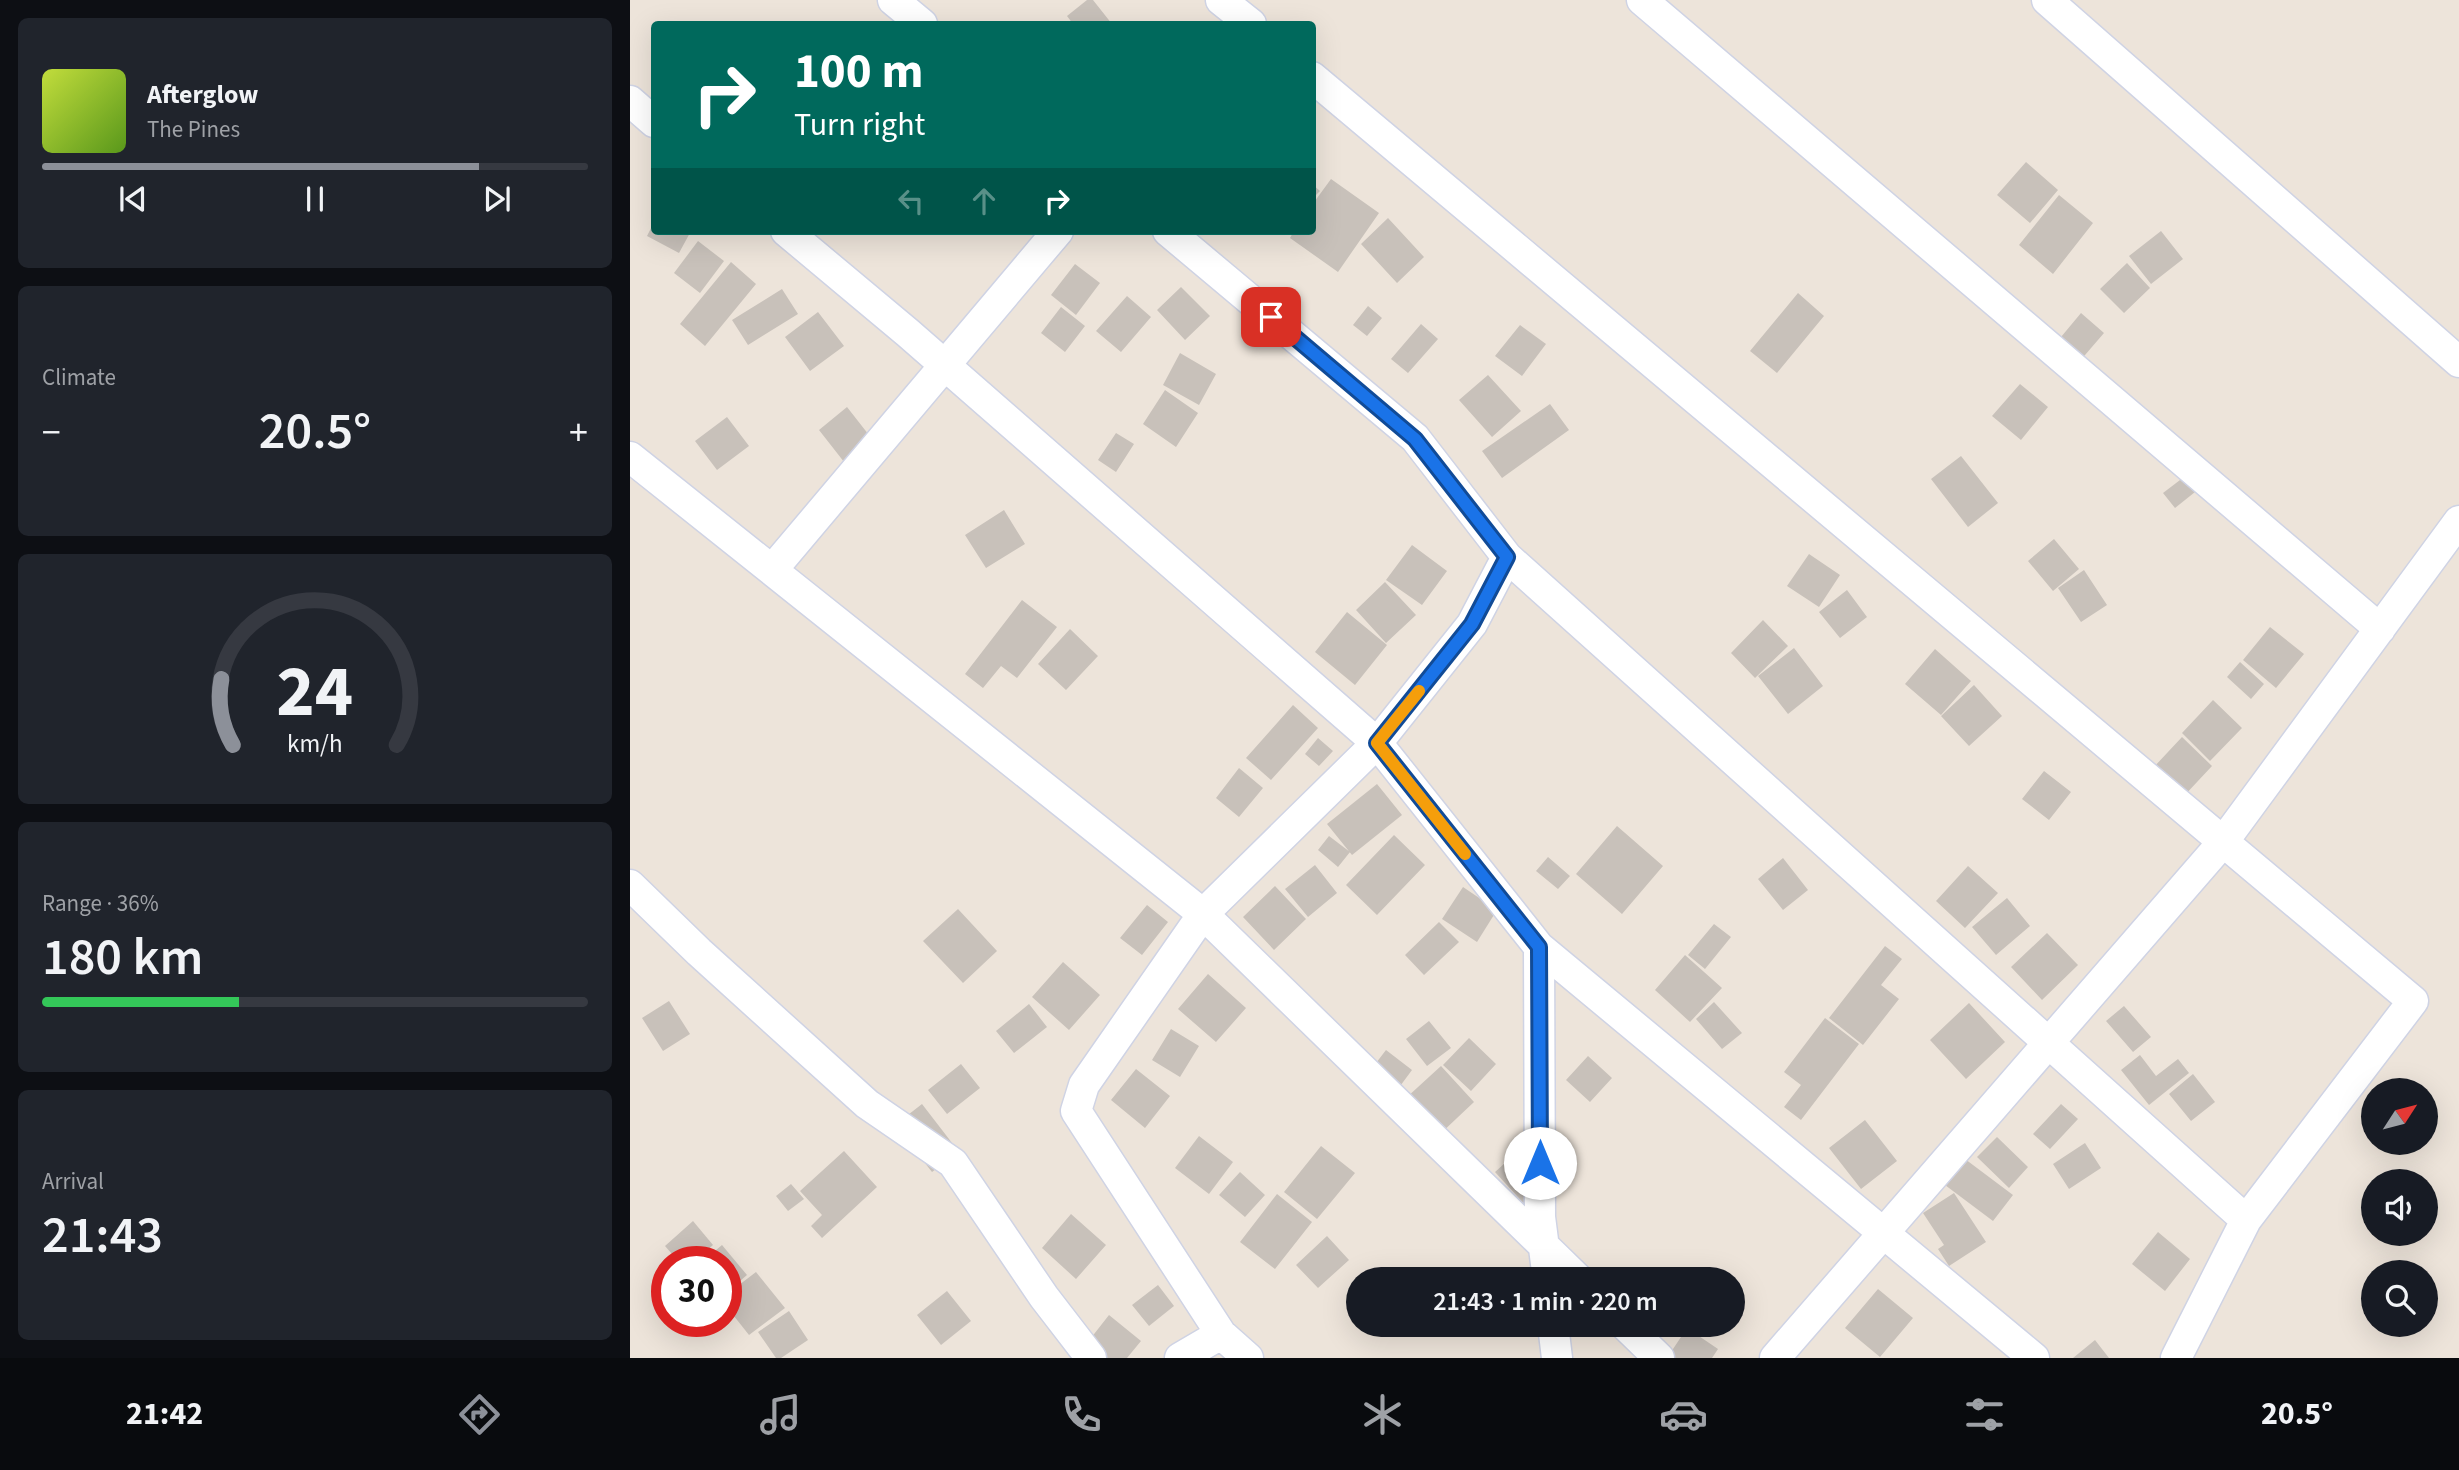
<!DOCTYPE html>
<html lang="en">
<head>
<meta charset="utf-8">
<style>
	:root { --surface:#171b24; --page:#20242c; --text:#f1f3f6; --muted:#9ea1a6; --line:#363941; --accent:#8c9099 }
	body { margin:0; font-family:"Source Sans 3",sans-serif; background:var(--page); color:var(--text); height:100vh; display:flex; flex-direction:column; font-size:26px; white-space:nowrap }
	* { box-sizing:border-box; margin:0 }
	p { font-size:23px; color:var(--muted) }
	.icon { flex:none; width:38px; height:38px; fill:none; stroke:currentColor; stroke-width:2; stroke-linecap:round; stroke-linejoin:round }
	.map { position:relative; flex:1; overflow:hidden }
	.details { display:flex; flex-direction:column; gap:18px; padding:18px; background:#0d0f14; width:630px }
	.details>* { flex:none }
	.guide { position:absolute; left:21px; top:21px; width:665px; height:214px; border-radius:7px; box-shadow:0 7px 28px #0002; background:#00695c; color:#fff; overflow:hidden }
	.needle { width:46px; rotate:54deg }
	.controls { position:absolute; left:1731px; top:1078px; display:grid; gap:14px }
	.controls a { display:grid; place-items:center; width:77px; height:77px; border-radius:50%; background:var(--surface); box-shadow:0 7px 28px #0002; font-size:35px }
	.speed { position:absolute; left:21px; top:1246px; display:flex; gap:14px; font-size:35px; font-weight:700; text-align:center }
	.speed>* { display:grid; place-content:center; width:91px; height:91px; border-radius:50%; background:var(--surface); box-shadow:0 7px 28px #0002; line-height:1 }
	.speed .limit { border:10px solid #d22; background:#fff; color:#111 }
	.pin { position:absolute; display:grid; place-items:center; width:60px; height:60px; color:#fff; margin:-30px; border-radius:14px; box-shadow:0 4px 10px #0006 }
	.me { position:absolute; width:77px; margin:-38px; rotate:0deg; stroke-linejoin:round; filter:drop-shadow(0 0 5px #0008) }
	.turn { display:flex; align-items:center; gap:24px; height:147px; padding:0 28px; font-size:32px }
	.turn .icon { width:91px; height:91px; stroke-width:2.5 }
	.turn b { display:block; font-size:49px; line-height:60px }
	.lanes { display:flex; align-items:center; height:66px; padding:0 28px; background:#0003; justify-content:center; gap:35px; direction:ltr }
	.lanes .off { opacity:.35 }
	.big { font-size:52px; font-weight:600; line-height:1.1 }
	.details .card { flex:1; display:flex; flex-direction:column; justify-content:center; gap:10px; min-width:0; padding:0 24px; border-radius:10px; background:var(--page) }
	.details .dial { align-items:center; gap:0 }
	.dial svg { height:182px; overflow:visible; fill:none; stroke:var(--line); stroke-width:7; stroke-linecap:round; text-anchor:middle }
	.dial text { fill:var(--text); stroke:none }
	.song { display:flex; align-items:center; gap:21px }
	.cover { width:84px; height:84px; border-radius:10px; background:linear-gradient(135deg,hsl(70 70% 55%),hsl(90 70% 35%)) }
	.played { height:7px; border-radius:4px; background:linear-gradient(90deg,var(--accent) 80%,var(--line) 80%) }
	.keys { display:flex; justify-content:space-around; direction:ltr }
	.heat { display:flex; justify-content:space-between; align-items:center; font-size:38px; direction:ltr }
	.charge { height:10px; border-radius:5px; background:linear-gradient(90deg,#34c759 36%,var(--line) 0) }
	.trip { position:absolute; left:716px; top:1267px; width:399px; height:70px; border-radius:35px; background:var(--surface); box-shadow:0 7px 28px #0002; font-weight:600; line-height:70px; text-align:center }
	.tabs { display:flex; height:112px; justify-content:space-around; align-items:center; background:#090b0e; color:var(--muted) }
	.tabs .icon { width:49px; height:49px }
	.tabs .on { color:var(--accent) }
	.tabs b { font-size:32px; color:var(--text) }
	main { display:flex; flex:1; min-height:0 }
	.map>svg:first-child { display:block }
	.building { fill:#c8c1ba }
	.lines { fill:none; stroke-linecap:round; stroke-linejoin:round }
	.minor-casing { stroke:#cfd3e4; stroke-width:33 }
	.minor { stroke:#fff; stroke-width:30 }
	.route-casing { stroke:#114b97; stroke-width:18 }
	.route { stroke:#1a73e8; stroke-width:12 }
	.slow { stroke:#f59e0b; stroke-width:12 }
</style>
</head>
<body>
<main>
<section class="details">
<div class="card">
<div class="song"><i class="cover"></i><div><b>Afterglow</b><p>The Pines</p></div></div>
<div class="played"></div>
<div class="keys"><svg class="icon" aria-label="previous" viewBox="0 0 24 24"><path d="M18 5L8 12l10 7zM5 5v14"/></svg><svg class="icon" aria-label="pause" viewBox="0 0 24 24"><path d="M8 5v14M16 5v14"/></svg><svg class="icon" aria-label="next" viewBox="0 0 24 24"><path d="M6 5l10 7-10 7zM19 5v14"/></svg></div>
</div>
<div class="card"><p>Climate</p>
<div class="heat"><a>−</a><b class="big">20.5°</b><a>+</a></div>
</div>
<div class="card dial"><svg viewBox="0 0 100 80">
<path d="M14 69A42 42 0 1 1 86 69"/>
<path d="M14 69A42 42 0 0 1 9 40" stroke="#8c9099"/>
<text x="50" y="56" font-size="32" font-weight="700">24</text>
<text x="50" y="72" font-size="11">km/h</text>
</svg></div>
<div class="card"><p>Range · 36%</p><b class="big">180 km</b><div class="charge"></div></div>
<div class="card"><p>Arrival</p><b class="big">21:43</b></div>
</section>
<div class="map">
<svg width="1829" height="1358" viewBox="0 0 1829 1358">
	<rect width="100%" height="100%" fill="#ede4da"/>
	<path class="building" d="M457,0H463L482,24H443L437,16Z
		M1396,162L1428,190L1400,223L1367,195Z
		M701,179L749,213L708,272L660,238L664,231H682V205Z
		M682,184L690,191L682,199Z
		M1429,195L1463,223L1423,274L1389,245Z
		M758,218L794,257L767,283L731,244Z
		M24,222V231H61L49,253L17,236Z
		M1531,231L1553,259L1521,284L1499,256Z
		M68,241L94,261L70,293L44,273Z
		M101,262L126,284L75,346L50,324Z
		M1497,263L1520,288L1494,313L1470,289Z
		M445,264L470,283L446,315L421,295Z
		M551,287L580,316L555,340L527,310Z
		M152,289L168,314L118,345L102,320Z
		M1168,293L1194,316L1147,373L1120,351Z
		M497,296L521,317L491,352L466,331Z
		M738,306L752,318L737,336L723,325Z
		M431,307L455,326L435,352L411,333Z
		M188,312L214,346L180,371L155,337Z
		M1451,313L1474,333L1449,362L1426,343Z
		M791,324L808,339L778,373L761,359Z
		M890,325L916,344L892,376L865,356Z
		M550,353L586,374L569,405L533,385Z
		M858,375L891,411L862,437L829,400Z
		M1390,384L1418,407L1391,440L1362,416Z
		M535,390L568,413L546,447L513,424Z
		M920,404L939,430L872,478L852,451Z
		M217,407L246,444L218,467L189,430Z
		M97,417L119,446L87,470L65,441Z
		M486,433L504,444L486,472L468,460Z
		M1331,456L1368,503L1338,527L1301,479Z
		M1554,477L1565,492L1545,508L1533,493Z
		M374,510L395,544L356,568L335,535Z
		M1424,539L1449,569L1423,591L1398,561Z
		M782,545L817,571L792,605L756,580Z
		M1179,554L1210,575L1189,607L1157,586Z
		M1454,570L1477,605L1451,622L1428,588Z
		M755,582L786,615L756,643L726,610Z
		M1217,590L1237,617L1210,638L1189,612Z
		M392,600L427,627L387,678L371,666L353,688L335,674Z
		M717,612L757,645L725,685L685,652Z
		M1133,620L1158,646L1125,678L1101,653Z
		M1640,627L1674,654L1646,688L1613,660Z
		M440,629L468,656L436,690L408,664Z
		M1164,648L1193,686L1158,714L1128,676Z
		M1305,649L1341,681L1311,715L1275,684Z
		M1610,662L1634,684L1621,699L1597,677Z
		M1344,685L1372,716L1339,746L1311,716Z
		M1583,700L1612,728L1580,761L1552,733Z
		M663,705L688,728L641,780L616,758Z
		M1552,737L1582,766L1553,797L1523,768Z
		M688,738L703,751L689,766L675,754Z
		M609,768L633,788L609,817L586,798Z
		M1414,771L1441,792L1419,820L1392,799Z
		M747,784L772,815L722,855L697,824Z
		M987,826L1033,866L992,914L946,874Z
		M764,835L795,865L747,915L716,885Z
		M699,836L720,852L708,867L688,850Z
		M918,857L940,876L928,889L906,871Z
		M1153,858L1178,890L1153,910L1128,879Z
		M685,865L707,893L678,917L655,889Z
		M1338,866L1368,893L1335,928L1306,901Z
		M645,886L676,919L644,950L613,917Z
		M833,887L867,910L847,942L812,919Z
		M1377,898L1400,926L1366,955L1342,927Z
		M517,905L538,922L512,955L490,938Z
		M328,909L367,951L333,983L293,941Z
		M809,922L829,942L794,975L775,955Z
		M1084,924L1101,937L1075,969L1058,955Z
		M1417,933L1448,965L1412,1000L1381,967Z
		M1255,946L1272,959L1251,985L1269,999L1233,1045L1199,1018Z
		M1055,955L1092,988L1060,1022L1025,990Z
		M433,962L470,995L439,1030L402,997Z
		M578,974L616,1008L586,1042L548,1009Z
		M39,1001L60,1034L33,1051L12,1018Z
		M1084,1002L1112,1033L1092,1049L1066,1019Z
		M1339,1003L1375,1042L1336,1079L1300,1040Z
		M399,1004L417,1027L384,1053L366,1031Z
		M1494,1006L1521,1037L1503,1052L1476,1021Z
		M1195,1018L1229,1044L1171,1120L1154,1107L1171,1085L1154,1072Z
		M799,1021L821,1048L797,1066L776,1039Z
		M541,1029L569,1046L550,1077L522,1060Z
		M839,1038L866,1064L841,1091L813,1065Z
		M756,1050L782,1070L759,1101L733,1080Z
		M1510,1055L1526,1076L1548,1059L1559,1073L1519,1105L1491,1070Z
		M958,1056L982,1078L960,1102L936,1080Z
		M331,1064L350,1088L317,1114L298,1090Z
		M811,1066L844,1102L809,1135L776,1098Z
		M506,1069L540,1096L515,1128L481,1100Z
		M1563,1074L1585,1102L1561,1121L1539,1094Z
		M292,1104L329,1152L302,1172L265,1125Z
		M1431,1104L1448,1119L1420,1149L1403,1134Z
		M1235,1120L1267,1161L1231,1189L1199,1148Z
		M569,1136L603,1162L579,1194L545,1168Z
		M1367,1137L1398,1167L1379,1188L1347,1157Z
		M1455,1143L1471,1168L1439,1189L1423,1164Z
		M896,1144L926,1177L896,1206L865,1172Z
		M691,1146L725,1173L687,1219L654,1192Z
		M214,1151L247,1187L192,1238L181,1226L192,1215L170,1191Z
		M1335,1159L1383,1195L1363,1221L1315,1185Z
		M610,1172L635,1195L615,1217L589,1195Z
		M161,1184L174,1199L158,1211L146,1196Z
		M1324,1193L1356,1242L1319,1266L1308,1249L1314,1245L1293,1213Z
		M647,1194L682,1222L645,1269L610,1242Z
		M441,1214L476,1245L446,1279L412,1248Z
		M63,1221L83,1245L64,1262H49L35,1246Z
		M1528,1232L1560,1259L1535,1291L1502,1264Z
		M697,1236L719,1260L688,1288L666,1265Z
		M92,1245L117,1275L96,1293V1262H72Z
		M126,1272L155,1308L119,1335L96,1306V1295Z
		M528,1285L544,1306L519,1326L502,1305Z
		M1248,1289L1283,1318L1250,1357L1215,1328Z
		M317,1291L341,1321L311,1345L287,1315Z
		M159,1311L178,1340L151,1358H146L128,1332Z
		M479,1315L511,1341L497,1358H457L450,1352Z
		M1057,1328L1088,1349L1082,1358H1037Z
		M1465,1340L1479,1358H1443Z"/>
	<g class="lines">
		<g class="minor-casing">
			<path id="minor" d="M263,0L292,24
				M591,0L621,24
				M1012,0L1750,629
				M1417,0L1829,362
				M682,77L1783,1001L1616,1220
				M0,101L24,122
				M156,231L278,333L747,743L909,947L910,1217L918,1279
				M538,231L785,438L877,557L842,624L747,743L573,914L454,1085L446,1111L591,1334L618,1358
				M0,457L573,914L948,1279
				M877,557L1616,1220L1546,1358
				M142,570L428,231
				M0,885L69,952L237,1104L323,1163L414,1297L461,1358
				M909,947L1404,1358
				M923,1325L927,1358
				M995,1325L1029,1358
				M550,1358L591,1334
				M1145,1358L1593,842L1829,521"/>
		</g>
		<use href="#minor" class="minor"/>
	</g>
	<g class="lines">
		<g class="route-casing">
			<path id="route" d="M641,317L785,439L877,557L842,624L747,743L909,947L910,1163"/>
		</g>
		<use href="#route" class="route"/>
		<path class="slow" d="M789,691L747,743L835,854"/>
	</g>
</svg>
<div class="controls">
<a><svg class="needle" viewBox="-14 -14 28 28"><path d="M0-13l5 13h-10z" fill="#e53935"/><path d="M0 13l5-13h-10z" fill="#9ea1a6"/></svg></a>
<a><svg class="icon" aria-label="sound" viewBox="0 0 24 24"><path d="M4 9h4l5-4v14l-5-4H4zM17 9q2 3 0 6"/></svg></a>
<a><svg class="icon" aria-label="search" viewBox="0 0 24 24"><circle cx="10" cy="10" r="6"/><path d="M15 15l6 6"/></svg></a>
</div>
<div class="speed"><div class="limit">30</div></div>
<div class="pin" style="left:641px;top:317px;background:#d93025"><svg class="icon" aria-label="arrive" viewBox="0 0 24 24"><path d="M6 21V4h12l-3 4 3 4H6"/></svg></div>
<svg class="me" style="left:910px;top:1163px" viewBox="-20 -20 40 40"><circle r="19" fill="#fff"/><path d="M0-13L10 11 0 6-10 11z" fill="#1a73e8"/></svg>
<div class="trip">21:43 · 1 min · 220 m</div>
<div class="guide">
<div class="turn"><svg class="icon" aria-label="right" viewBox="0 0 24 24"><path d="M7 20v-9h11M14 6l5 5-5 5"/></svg><div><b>100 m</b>Turn right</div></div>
<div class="lanes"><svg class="icon off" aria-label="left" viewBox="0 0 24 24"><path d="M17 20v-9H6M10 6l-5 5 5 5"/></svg><svg class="icon off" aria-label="ahead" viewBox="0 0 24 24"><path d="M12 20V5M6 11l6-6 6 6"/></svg><svg class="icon" aria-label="right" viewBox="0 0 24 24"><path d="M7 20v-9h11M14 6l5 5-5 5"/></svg></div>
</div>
</div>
</main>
<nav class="tabs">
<b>21:42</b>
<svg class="icon on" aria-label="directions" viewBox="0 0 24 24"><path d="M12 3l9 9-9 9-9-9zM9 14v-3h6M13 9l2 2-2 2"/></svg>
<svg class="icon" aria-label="music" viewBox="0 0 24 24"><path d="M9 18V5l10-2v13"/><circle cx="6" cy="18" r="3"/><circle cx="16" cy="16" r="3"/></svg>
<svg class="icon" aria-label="phone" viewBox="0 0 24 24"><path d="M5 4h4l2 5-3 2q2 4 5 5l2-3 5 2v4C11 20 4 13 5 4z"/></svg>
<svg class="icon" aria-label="climate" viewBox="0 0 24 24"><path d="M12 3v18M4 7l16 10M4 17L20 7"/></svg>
<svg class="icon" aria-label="car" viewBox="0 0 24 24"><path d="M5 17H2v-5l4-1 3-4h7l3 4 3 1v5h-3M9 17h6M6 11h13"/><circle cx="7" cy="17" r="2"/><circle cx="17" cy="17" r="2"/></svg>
<svg class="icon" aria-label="filters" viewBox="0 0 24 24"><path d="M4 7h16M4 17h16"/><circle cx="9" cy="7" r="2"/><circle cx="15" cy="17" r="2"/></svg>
<b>20.5°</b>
</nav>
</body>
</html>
